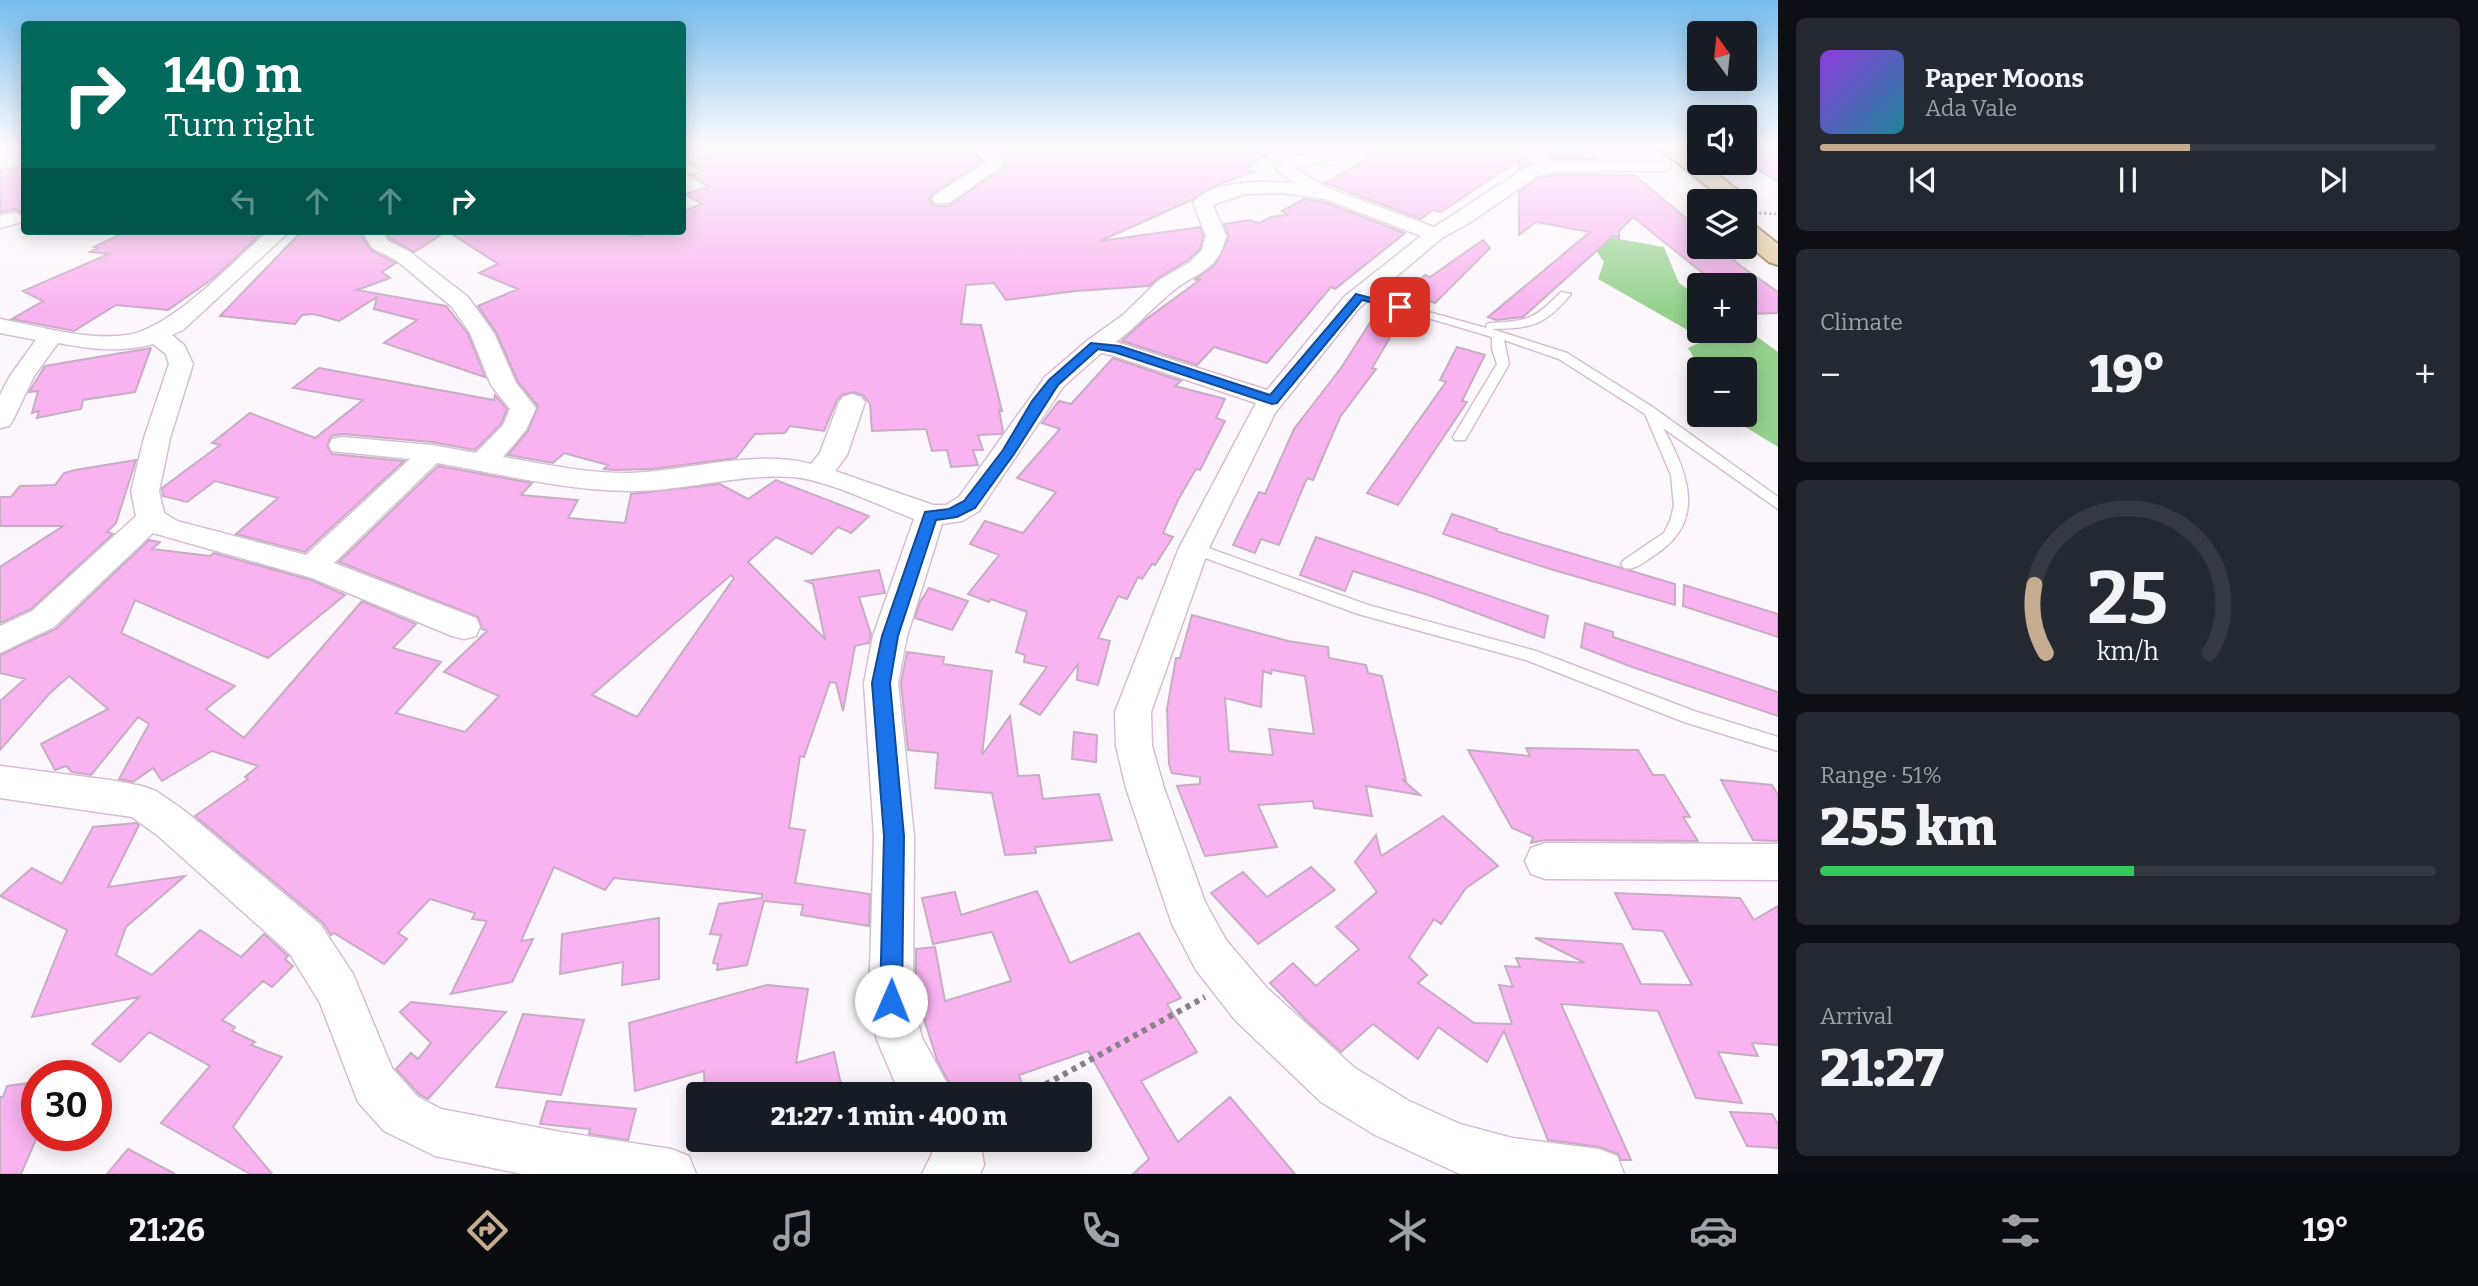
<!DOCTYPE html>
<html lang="en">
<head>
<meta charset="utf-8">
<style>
	:root { --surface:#171b24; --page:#242831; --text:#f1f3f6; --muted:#9ea1a6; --line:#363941; --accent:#c5ab8f }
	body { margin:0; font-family:Bitter,serif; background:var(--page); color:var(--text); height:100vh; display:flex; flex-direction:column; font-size:26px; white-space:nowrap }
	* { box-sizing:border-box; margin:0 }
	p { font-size:23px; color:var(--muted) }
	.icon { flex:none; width:38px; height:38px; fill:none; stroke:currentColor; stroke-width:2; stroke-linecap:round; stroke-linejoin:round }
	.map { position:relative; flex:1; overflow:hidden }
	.side { display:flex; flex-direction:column; gap:18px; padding:18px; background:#0d0f14; width:700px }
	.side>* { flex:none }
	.top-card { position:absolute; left:21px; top:21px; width:665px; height:214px; border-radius:7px; box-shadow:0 4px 18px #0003; background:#00695c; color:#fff; overflow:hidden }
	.needle { width:46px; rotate:345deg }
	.tools { position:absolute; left:1687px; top:21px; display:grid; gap:14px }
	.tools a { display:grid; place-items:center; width:70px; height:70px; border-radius:7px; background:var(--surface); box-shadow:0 4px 18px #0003; font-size:35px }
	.speed { position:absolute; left:21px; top:1060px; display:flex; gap:14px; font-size:35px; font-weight:700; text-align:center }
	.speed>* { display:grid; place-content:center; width:91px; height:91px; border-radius:50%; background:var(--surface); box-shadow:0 4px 18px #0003; line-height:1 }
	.speed .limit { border:10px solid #d22; background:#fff; color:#111 }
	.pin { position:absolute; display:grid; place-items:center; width:60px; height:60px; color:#fff; margin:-30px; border-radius:14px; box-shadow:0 4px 10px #0006 }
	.me { position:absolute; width:77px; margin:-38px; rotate:1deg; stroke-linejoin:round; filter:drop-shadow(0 0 5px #0008) }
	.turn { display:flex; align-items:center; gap:24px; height:147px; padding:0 28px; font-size:32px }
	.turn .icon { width:91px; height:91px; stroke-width:2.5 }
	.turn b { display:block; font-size:49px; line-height:60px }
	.lanes { display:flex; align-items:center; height:66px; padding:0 28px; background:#0003; justify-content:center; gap:35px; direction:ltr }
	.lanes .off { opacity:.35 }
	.big { font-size:52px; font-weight:800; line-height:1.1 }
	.side .widget { flex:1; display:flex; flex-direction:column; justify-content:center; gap:10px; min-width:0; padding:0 24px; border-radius:10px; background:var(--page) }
	.side .dial { align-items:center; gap:0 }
	.dial svg { height:182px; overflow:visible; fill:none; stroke:var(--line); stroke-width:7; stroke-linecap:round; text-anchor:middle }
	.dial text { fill:var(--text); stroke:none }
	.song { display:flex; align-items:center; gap:21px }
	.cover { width:84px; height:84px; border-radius:10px; background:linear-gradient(135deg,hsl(270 70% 55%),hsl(190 70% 35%)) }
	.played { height:7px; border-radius:4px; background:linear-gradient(90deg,var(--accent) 60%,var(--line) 60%) }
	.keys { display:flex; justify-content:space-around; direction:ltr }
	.heat { display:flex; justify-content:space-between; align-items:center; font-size:38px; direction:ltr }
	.charge { height:10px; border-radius:5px; background:linear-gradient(90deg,#34c759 51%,var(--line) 0) }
	.trip { position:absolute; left:686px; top:1082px; width:406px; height:70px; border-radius:7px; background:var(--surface); box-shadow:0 4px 18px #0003; font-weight:800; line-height:70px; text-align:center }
	.tabs { display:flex; height:112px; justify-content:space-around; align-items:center; background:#090b0e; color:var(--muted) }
	.tabs .icon { width:49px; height:49px }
	.tabs .selected { color:var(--accent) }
	.tabs b { font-size:32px; color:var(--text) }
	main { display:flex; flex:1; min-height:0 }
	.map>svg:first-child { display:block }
	.forest { fill:#95d28e }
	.building { fill:#f9b3f0; stroke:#c7adc3; stroke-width:2; fill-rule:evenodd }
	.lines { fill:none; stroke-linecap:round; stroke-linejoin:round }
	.service-casing { stroke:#d6bdd4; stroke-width:3 }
	.minor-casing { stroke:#d6bdd4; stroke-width:3 }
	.primary-casing { stroke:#937344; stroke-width:4 }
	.path-far1 { stroke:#888288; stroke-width:2.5; stroke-dasharray:2.5 2.5; stroke-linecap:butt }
	.path { stroke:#888288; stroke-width:6; stroke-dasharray:5 5; stroke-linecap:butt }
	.service { fill:#fff; fill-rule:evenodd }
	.minor { fill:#fff; fill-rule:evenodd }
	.primary { fill:#e5ca9c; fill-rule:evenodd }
	.route { fill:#1a73e8; stroke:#114b97; stroke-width:2 }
</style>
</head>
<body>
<main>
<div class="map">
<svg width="1778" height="1174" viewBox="0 0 1778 1174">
	<rect width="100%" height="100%" fill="#fcf7fc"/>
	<path class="forest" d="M1584,233L1664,247L1679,283L1699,297V331H1745V328L1778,352V447L1734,420L1730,415H1745V369H1701L1688,348L1705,340L1598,279L1604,262Z"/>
	<path class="building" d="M704,146H969L982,162L934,193L929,199L935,206H949L1006,165L1002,152L992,146H1284L1250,164L1253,165L1245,170L1253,172L1212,187L1194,199L1100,241L1200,227L1203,236L1200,249L1188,260L1158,278L1149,286L1076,291L1006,300L994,283L966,285L961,324L981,325L1002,411L999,410L1003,431L1001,434L978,435L983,450H973L978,465L951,467L947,450L932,451L926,429L872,431L870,404L863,395L853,392L842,395L837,400L824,431L790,426L785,433L755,434L736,458L652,469L614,470L604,469L608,465L564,453L553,463L508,455L528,431L538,406L518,382L496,332L478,306L518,289L479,273L498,264L447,231L414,252L389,238L385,231H630V235L639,236L662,231H682V212L702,204L685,194L709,187L689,175L702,171L689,163L709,155L701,151Z
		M1384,146H1404L1422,150L1426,146H1517L1530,164L1519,169V160L1441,212L1432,210L1421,219L1325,183L1359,164Z
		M1540,146H1583L1596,159H1553Z
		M1745,146H1778V182L1745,161Z
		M24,167V214L14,209L0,213V170Z
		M1561,174L1634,175L1699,229V247H1719L1742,267L1778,292V313L1750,314L1745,309V285H1714L1699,274H1704L1633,217L1619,231V238L1613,236L1523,317L1496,320L1488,317L1590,232L1536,222L1519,235V192L1538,178Z
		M1304,199L1324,202L1405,233L1335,289L1331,287L1267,363L1214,347L1197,365L1122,341L1145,320L1201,279L1194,280L1215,265L1229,237L1224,224L1249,220L1259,223L1271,217L1287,215L1282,211Z
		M127,231H264L215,277L168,310L116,305L74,331L12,319L43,301L23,291L109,254L90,252L97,248L94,247Z
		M302,231H359L371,250L396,263L382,272L390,278L357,290L446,306L468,334L485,377L384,343L417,320L374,309L377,297L339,321L314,314L302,315L295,324L220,316Z
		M1483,240L1490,248L1435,303L1415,296L1410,304L1398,301L1425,275L1430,277Z
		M1389,309L1404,314L1372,368L1376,369L1340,417L1313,480L1307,478L1279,545L1261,539L1255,553L1233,545L1259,492L1265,494L1294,429L1341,368L1373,318L1378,319Z
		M1457,347L1485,355L1462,401L1467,402L1398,505L1367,493L1446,382L1440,380Z
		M151,348L135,392L83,400L81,409L37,418L39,411L32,413L38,391L29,392L45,366Z
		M1113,358L1181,381L1175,386L1225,399L1216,418L1225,421L1200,470L1196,469L1178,500L1163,533L1173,537L1155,565L1152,564L1142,579L1138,577L1127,599L1118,596L1098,638L1110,641L1098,685L1077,680L1078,664L1040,715L1020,704L1047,667L1024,662L1025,655L1016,652L1027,612L991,599L989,602L968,594L999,555L970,544L985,521L1023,533L1056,492L1017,478L1060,429L1042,423L1059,401L1071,404Z
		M319,368L494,400L495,395L507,409L501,424L475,450L432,442L342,434L331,436L327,446L332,454L404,461L305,552L236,534L278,498L215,481L187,502L163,496L162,488L220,445L212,443L250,413L315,438L363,400L293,388Z
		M136,460L116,523L107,532L113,534L31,609L0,623V567L63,526H0V497H11L20,486L55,485L64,473L75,470Z
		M438,466L532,483L521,495L578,500L568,518L625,523L631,494L720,484L748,499L776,480L869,516L851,533L838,527L812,554L776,537L748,562L825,639L813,584L806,581L879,570L885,593L859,597L871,634L869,643L855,646L843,711L836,683L830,682L804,757L800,756L789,828L805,830L795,883L870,894L869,926L801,915L803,905L764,901L747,965L717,970L718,964L713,963L721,935L710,934L719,904L762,898V894L614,878L605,890L554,867L521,941L533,939L512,982L451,994L487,921L472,919L475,913L430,899L398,933L407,939L384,964L334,933L331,935L322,922L195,816L248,779L245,777L258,766L212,751L162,781L153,768L133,782L119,779L149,724L138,717L91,775L72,772L66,766L55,770L41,744L108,709L69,676L49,694L0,750V701L25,679L0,673V655L56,629L149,540L160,542L152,549L210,556L214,553L311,580L345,595L268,658L135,600L121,633L235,686L206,709L244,738L362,601L416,624L393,648L441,662L396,713L465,732L499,696L444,672L487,631L482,629L478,617L339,562ZM731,575L734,578L637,717L592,695Z
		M1452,514L1497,529L1496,531L1675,584V605L1550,569L1443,534Z
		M1316,537L1548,616L1544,638L1431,596L1353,571L1345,591L1300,575Z
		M1684,585L1778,614V637L1683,606Z
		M929,588L968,601L952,630L915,618L920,602Z
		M1192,615L1288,641L1328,647L1329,658L1366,665L1368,673L1382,676L1406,781L1402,779L1420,795L1366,786L1372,816L1314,808L1313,801L1258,805L1277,847L1205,856L1177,786L1200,784V777L1172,773L1169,764L1167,709L1176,658H1180ZM1272,670L1305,676L1314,734L1269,729L1273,755L1229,751L1225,698L1261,707L1263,671L1271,674Z
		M1585,623L1613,632V637L1778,692V716L1632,667L1581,647Z
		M907,652L944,657L943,664L992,671L982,755L1010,716L1018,776L1039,775L1043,799L1099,794L1112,840L1035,847L1036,853L1005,855L992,793L935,788L938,753L908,750L901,683Z
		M1074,732L1097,735L1096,762L1072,759Z
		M1526,748L1638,750L1653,775H1664L1690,817H1683L1698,841L1545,840L1531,843L1533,837L1512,828L1468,750L1530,756Z
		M1721,780L1772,785L1778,795V841L1753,840Z
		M1443,816L1498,866L1466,888L1441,924L1434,919L1409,957L1427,975L1418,983L1474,1023L1512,1024L1499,985L1513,987L1505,966L1520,967L1516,958L1585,963L1535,938L1622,944L1641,984L1692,985L1663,931L1633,929L1615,893L1740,898L1754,920L1778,906V1045L1752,1043L1758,1056L1718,1052L1742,1103L1696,1098L1658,1011L1561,1004L1631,1160H1621L1618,1154L1600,1147L1548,1140L1504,1031L1487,1062L1438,1027L1418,1059L1373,1024L1341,1052L1308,1022L1270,983L1293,963L1316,986L1359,949L1336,927L1377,892L1355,862L1376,835L1381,856Z
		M136,823L139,825L108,887L185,876L126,927L116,955L152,975L200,930L241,957L264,934L288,956L285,959L293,966L272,987L263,981L222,1020L235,1027L232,1031L255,1042L251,1045L282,1057L233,1127L272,1174H250L161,1123L210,1066L149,1032L120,1062L92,1044L139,997L32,1017L67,930L0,896L32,868L62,884L93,827Z
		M1311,867L1335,890L1258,944L1211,893L1243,872L1267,897Z
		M1037,891L1070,963L1139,933L1181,998L1167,1004L1197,1052L1141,1081L1178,1142L1230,1097L1295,1174H1133L1149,1159L1088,1051L1019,1075L1022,1083L989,1094H955L937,1060L916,993V949L935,947L945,1001L1011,981L992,932L933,944L922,898L955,892L961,915Z
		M659,918V979L622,985L623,962L560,974L562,934Z
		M767,985L808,989L796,1063L834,1052L843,1094H705L704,1071L635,1091L629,1023Z
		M411,1002L506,1012L428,1099L420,1095L396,1069L411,1053L418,1059L431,1043L400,1012Z
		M523,1014L584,1020L561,1095L496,1087Z
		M37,1082V1137L21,1174H0V1097H3L7,1086Z
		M547,1101L636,1109L628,1140L589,1134L590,1129L540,1124Z
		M1730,1112L1772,1114L1778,1124V1148L1747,1146Z
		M128,1149L175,1174H107Z"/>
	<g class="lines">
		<g class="service-casing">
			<path id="service" d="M1561,292L1571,294C1544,326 1532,328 1492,329L1567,353L1651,406L1778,497V509L1663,428C1689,474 1707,523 1653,556C1644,562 1634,571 1624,568L1621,564L1624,560L1664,533L1670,521L1674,506L1671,475L1645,414L1559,359L1504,340L1509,364L1465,440H1455L1453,437L1497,364L1492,349V337L1354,296L1360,293L1486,328L1487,324L1491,323C1530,321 1534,319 1561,292Z
				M1194,543L1368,605L1536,651L1694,711L1778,737V751L1684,722L1526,660L1358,614L1189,552L1186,548L1189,544Z"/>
		</g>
		<g class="minor-casing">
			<path id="minor" d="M682,146H701L698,150H683Z
				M971,146C985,146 1002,146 1004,164L949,203H935L932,199L935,195L986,162Z
				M1343,146H1366L1351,155L1295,168L1328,188L1434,227L1525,168L1535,166L1520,146H1537L1552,162L1664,161L1673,166L1664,171H1561L1537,176L1471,222L1442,238L1360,307L1275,413L1209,548L1151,712L1152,746L1164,788L1205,902L1226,940L1267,988L1355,1068L1409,1101L1460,1124L1512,1138L1599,1149L1617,1156L1624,1174H1460L1375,1135L1321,1102L1235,1020L1196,970L1172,924L1126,788L1116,746L1115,712L1179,548L1256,403L1111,355L1101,353L1063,387L979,511L962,521L942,524L907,636L898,683L914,836L913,1001L922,1038L953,1094H900L877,1040L869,1001L874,836L864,683L873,636L914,519C880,506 828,480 793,477C737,473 683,492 628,491C564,490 500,474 437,463L334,563L476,618L480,627L476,636L464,639L452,636L312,578L153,533L54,627L0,653V626L32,611L136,516L131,491L144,438L169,364L166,354L153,344C120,353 91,349 58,343L34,376L13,420L9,426L0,428V395L10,376L36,340L0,333V319C40,326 86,341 127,335C171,329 234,261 268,231H290L183,330L172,335L184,345L193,364L170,438L159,491L164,513L177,521L306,555L410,459L332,451L329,445L332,439L342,437L432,445L476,453L503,425L510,409L491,385L470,333L452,307L396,260L372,248L362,231H382L387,240L410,252L468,297L494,333L516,383L536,408L526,430L503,457C544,464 588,474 630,473C687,471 756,449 811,464L820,453L839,402L843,397L852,394L861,397L865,402L847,455L835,471L933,505H946L959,497L1045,377L1088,340L1123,315L1159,280L1190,262L1202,250L1206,236L1193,203C1212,179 1268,181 1295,183L1276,170L1282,160ZM1282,193L1325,199L1421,236L1344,297L1267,390L1116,342C1137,326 1154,306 1174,290C1199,271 1218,271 1226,236L1213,205L1245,194Z
				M15,212L24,217L22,222L0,228V216Z
				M0,766L110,780L142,786L156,791L185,811L320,924L353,974L392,1068L418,1097L441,1109L561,1132L671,1149L689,1156L696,1174H522L435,1156L384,1131L358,1102L320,1003L290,954L157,835L132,817L0,798Z
				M1545,843L1778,844V880L1545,879L1531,874L1525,861L1531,848Z
				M930,1139H980L984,1165L980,1174H922L932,1154Z"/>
		</g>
		<g class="primary-casing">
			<path id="primary" d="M1656,146H1680L1752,201L1745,207V201H1726Z
				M1745,223L1754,225L1778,244V265L1769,262L1745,242Z"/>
		</g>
		<path class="path-far1" d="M1759,213L1778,214"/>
		<path class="path" d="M1028,1094L1205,997"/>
		<use href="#service" class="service"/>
		<use href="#minor" class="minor"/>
		<use href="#primary" class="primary"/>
	</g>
	<linearGradient id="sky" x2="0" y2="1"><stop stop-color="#75bcee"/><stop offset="0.47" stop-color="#fefbfe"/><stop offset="1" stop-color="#fefbfe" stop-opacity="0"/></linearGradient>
	<rect width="1778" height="310" fill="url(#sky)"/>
	<path class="route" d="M1356,294L1405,307L1400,310L1362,300L1277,403L1272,404L1114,352L1098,349L1058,385L1014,454L975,508L957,517L936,520L898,636L890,683L904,836L902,1001L899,1009L891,1013L883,1009L880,1001L884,836L872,683L882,636L925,512L949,509L964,501L1003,450L1032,401L1049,380L1091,343L1120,346L1270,395Z"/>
</svg>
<div class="tools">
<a><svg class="needle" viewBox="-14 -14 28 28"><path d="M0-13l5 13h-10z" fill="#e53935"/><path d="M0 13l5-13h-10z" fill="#9ea1a6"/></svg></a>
<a><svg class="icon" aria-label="sound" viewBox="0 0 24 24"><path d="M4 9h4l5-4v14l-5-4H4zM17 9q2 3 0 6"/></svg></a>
<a><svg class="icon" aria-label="layers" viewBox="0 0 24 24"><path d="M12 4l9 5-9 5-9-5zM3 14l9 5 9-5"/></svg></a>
<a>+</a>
<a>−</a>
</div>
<div class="speed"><div class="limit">30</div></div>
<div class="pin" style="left:1400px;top:307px;background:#d93025"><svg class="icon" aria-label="arrive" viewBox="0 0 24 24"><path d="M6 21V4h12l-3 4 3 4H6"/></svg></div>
<svg class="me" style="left:891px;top:1001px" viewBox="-20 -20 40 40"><circle r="19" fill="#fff"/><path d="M0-13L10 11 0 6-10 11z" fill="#1a73e8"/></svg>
<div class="trip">21:27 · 1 min · 400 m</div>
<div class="top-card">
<div class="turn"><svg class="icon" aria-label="right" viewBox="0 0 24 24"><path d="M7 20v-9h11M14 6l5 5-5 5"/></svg><div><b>140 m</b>Turn right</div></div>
<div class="lanes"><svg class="icon off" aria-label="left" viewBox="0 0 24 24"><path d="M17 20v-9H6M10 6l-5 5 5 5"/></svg><svg class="icon off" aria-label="ahead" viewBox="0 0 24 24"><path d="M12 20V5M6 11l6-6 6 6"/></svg><svg class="icon off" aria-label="ahead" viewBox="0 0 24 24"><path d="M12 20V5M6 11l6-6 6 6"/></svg><svg class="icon" aria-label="right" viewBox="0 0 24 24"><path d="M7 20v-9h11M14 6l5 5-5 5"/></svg></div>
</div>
</div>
<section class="side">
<div class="widget">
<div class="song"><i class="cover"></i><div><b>Paper Moons</b><p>Ada Vale</p></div></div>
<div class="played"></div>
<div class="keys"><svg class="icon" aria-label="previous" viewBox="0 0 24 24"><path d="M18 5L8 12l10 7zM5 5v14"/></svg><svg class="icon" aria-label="pause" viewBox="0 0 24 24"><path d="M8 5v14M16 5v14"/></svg><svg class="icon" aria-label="next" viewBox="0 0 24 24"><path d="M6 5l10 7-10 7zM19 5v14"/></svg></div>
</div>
<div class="widget"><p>Climate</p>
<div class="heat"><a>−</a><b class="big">19°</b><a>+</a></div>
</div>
<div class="widget dial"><svg viewBox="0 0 100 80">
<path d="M14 69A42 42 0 1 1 86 69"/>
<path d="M14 69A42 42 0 0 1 9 39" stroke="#c5ab8f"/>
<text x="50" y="56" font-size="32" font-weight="700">25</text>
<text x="50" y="72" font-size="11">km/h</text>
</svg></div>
<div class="widget"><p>Range · 51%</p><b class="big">255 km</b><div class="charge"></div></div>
<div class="widget"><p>Arrival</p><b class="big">21:27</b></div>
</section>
</main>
<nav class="tabs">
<b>21:26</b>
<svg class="icon selected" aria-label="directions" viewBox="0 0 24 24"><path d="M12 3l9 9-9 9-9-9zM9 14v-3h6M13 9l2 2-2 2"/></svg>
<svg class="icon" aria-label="music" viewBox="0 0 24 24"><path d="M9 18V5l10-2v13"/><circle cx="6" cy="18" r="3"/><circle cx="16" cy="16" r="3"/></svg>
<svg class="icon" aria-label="phone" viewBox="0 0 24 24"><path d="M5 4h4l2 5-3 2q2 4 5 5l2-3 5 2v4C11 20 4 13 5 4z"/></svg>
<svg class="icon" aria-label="climate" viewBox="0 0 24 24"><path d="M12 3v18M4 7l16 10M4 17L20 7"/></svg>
<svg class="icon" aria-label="car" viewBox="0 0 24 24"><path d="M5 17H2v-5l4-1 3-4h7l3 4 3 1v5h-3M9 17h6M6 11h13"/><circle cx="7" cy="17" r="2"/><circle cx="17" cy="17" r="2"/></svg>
<svg class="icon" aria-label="filters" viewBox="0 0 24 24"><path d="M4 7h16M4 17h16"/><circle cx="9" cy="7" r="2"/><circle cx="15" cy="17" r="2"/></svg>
<b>19°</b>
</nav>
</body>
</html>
